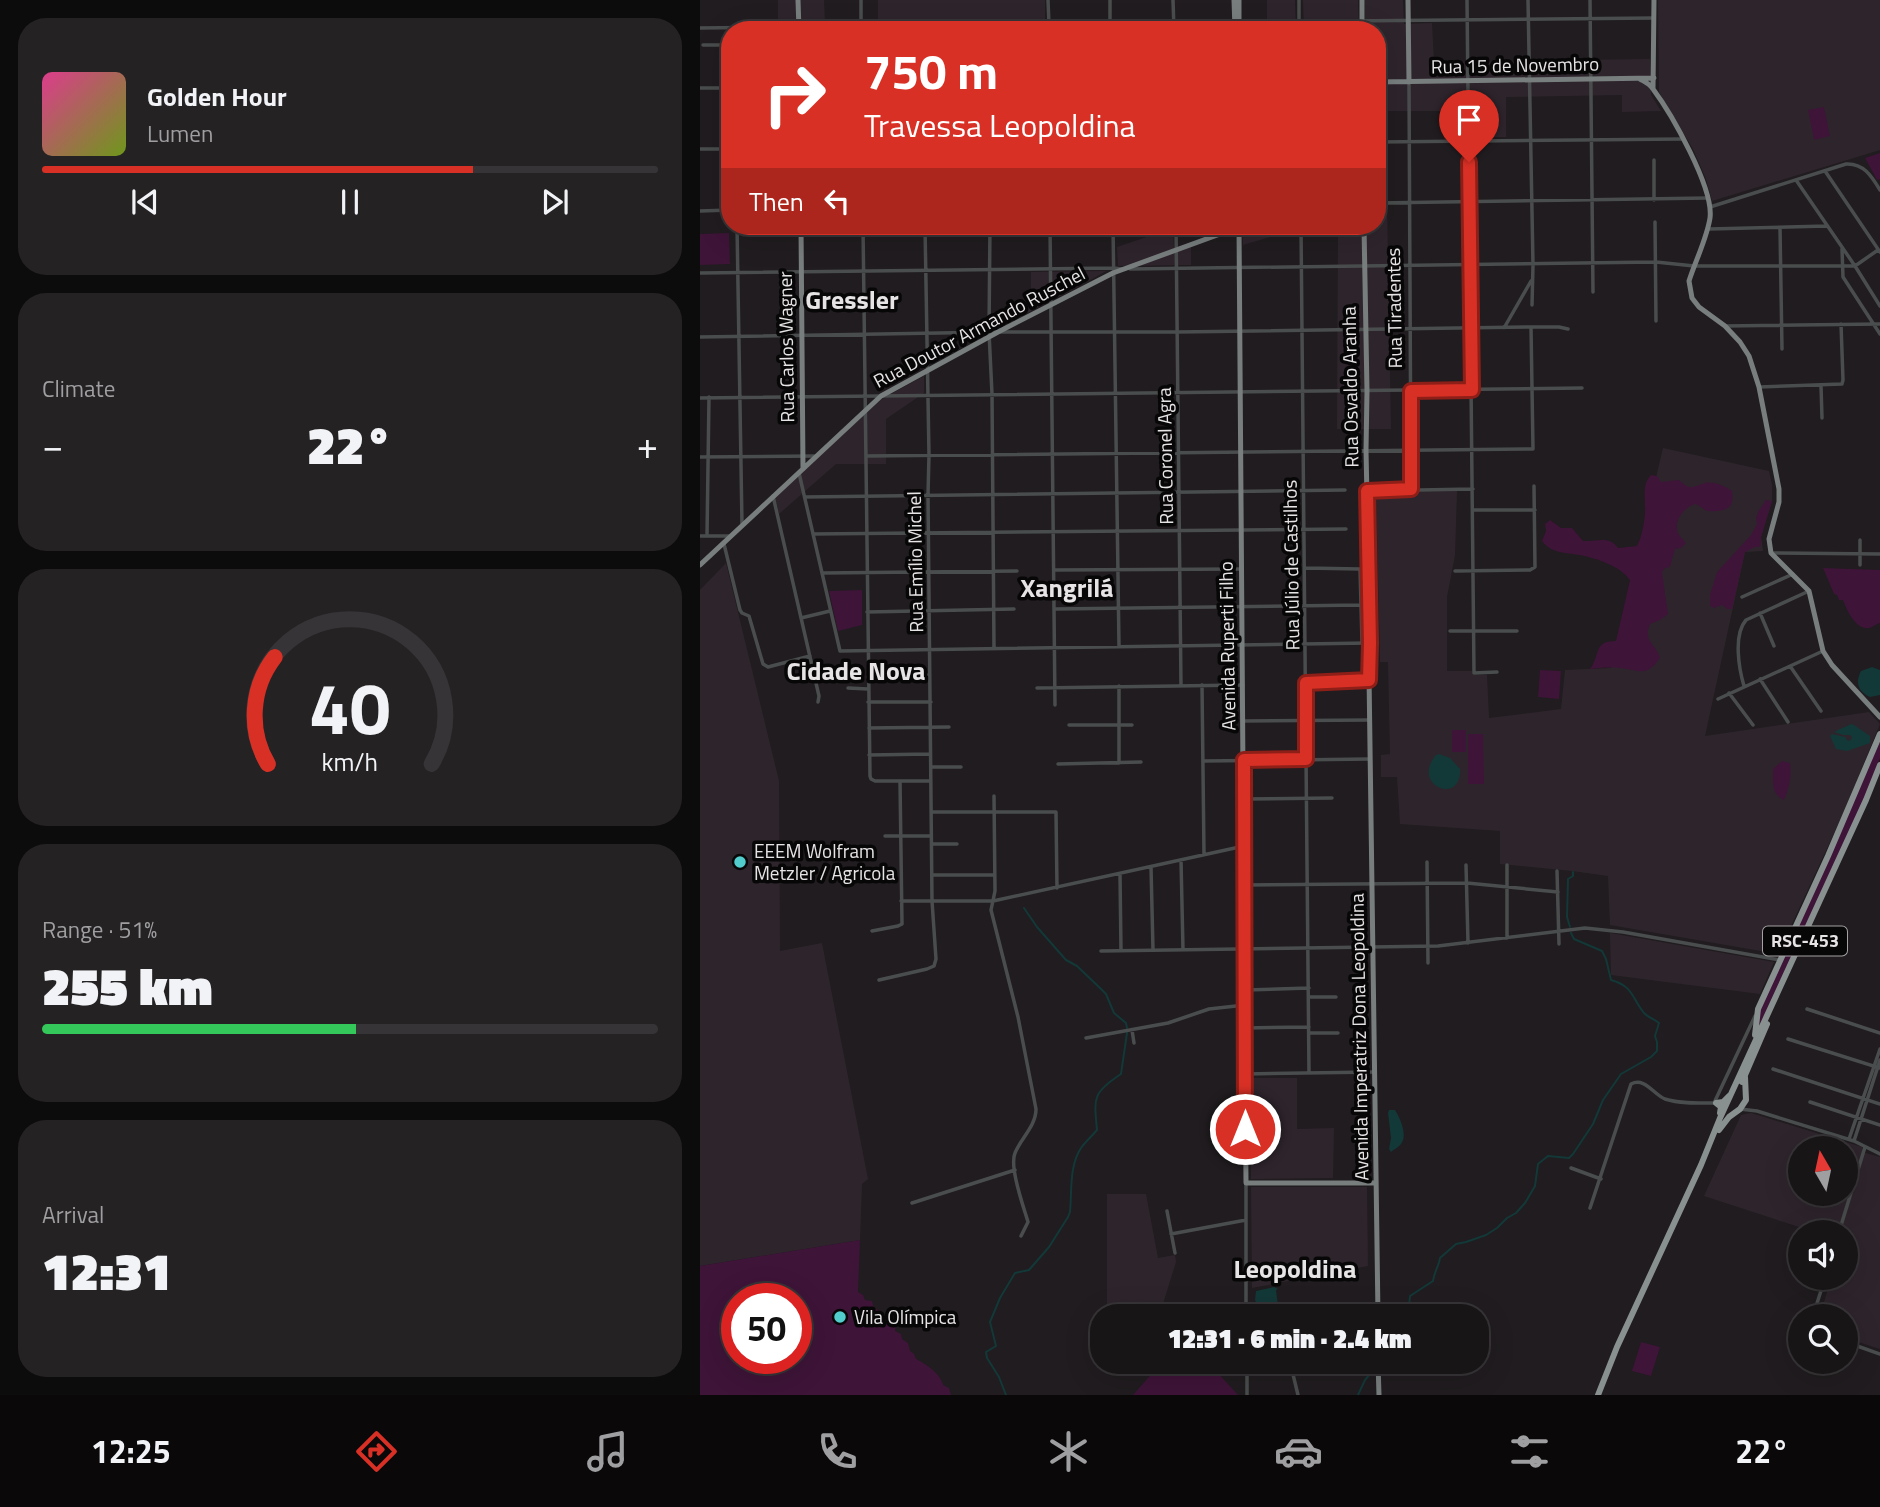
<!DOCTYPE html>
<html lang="en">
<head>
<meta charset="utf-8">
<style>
	:root { --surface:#181517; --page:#252224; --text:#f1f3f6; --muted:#9f9fa1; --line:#363436; --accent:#d93025 }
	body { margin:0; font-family:"Titillium Web",sans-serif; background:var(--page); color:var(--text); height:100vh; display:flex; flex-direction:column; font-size:26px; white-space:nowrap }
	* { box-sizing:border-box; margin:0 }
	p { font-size:23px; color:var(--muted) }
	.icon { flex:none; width:38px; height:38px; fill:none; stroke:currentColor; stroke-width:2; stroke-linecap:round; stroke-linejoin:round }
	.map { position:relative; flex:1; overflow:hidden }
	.drawer { display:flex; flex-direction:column; gap:18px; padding:18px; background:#0d0c0d; width:700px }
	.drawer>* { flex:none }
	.top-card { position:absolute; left:21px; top:21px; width:665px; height:214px; border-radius:28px; box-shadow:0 7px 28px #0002,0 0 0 2px var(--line); background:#d93025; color:#fff; overflow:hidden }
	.needle { width:46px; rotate:351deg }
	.controls { position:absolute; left:1088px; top:1136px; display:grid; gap:14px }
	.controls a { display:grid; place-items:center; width:70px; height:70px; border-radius:50%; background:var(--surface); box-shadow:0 7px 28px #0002,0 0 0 2px var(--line); font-size:35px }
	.speed { position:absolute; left:21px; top:1283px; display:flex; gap:14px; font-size:35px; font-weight:700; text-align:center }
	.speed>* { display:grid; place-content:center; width:91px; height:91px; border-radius:50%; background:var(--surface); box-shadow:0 7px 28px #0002,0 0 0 2px var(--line); line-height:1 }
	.speed .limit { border:10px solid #d22; background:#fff; color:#111 }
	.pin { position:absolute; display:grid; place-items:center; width:60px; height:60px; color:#fff; margin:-72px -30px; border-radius:50% 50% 50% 0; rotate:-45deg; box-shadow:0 0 7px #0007 }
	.pin .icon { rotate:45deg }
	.me { position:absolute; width:77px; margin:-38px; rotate:0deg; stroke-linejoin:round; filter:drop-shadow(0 0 5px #0008) }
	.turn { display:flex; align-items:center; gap:24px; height:147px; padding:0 28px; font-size:32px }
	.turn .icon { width:91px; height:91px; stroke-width:2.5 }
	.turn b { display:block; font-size:49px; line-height:60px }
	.then { display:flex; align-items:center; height:66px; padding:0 28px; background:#0003; gap:14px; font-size:26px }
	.big { font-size:52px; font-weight:800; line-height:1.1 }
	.drawer .widget { flex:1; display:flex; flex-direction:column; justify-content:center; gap:10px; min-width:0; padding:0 24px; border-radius:28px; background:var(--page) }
	.drawer .dial { align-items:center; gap:0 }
	.dial svg { height:182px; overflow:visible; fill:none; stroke:var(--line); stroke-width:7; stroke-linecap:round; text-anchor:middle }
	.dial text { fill:var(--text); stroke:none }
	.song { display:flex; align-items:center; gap:21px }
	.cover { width:84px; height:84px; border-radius:10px; background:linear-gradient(135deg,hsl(330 70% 55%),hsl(80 70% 35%)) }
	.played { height:7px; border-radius:4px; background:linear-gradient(90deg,var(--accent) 70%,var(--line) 70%) }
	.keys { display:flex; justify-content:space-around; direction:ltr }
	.heat { display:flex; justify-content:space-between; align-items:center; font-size:38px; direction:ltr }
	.charge { height:10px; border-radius:5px; background:linear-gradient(90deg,#34c759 51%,var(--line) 0) }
	.trip { position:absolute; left:390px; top:1304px; width:399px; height:70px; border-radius:28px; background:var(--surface); box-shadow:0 7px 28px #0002,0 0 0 2px var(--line); font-weight:800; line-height:70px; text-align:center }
	.tabs { display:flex; height:112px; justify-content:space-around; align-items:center; background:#0a0809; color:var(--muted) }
	.tabs .icon { width:49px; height:49px }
	.tabs .selected { color:var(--accent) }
	.tabs b { font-size:32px; color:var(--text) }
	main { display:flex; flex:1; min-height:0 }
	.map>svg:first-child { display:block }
	.built { fill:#2e252c; fill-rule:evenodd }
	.green { fill:#3e1438; fill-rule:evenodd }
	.water { fill:#133838 }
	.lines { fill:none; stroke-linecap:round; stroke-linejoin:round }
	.stream { stroke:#133838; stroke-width:2 }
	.minor { stroke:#4a4d4d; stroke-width:3.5 }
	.major { stroke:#777e7d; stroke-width:5 }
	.highway { stroke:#899190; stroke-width:6 }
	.route-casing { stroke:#8d1f18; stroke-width:18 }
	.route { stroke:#d93025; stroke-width:12 }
	.poi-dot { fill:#52cdcd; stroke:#080708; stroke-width:2.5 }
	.labels { text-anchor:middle; stroke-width:7; stroke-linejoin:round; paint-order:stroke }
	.shield { fill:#080708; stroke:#a4a2a3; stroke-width:2 }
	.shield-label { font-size:18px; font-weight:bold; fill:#e7e4e6 }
	.street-label { font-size:19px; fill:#e7e4e6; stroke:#080708 }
	.poi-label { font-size:19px; fill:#e7e4e6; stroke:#080708; text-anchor:start }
	.district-label { font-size:26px; font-weight:bold; fill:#e7e4e6; stroke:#080708 }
</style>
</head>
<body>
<main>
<section class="drawer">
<div class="widget">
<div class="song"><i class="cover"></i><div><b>Golden Hour</b><p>Lumen</p></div></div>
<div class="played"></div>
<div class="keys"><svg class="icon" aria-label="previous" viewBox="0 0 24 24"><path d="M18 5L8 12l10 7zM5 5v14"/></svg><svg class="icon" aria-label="pause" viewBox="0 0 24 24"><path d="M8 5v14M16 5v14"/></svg><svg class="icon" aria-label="next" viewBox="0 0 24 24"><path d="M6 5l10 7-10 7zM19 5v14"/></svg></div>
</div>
<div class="widget"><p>Climate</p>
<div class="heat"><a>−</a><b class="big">22°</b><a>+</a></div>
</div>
<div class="widget dial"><svg viewBox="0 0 100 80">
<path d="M14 69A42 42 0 1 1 86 69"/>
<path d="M14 69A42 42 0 0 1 17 22" stroke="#d93025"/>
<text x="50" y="56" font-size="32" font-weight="700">40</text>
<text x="50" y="72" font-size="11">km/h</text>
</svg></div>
<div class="widget"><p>Range · 51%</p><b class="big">255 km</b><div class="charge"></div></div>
<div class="widget"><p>Arrival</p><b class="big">12:31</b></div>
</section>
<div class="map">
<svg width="1180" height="1395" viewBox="0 0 1180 1395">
	<rect width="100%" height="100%" fill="#201c1f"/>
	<path class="built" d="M78,0H124L125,24L78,25Z
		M178,0H345V27L469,26V30H174V23L178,22Z
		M567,0H595L596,30H567Z
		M603,0H658L659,30H604Z
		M665,0H703L704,24L732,23L734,62L950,59L951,95L961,111L922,112V95L806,97V137H773L772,111H677V30H665Z
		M958,0H1180V150L1012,201L1006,179L993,149L959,92Z
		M677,144H686L691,429H637L638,226H677Z
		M542,226H608L543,245Z
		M473,228L474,252L491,247V265L418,266L417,247Z
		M406,271L383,284L315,319V304L331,297V272Z
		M224,376V393L186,419V464H136L79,514L75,497L180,400Z
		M963,448L1069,471L1072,485V502L1061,537L1063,551L1045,552L1005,736L1169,712L1180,724L1143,814L1078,954L910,925L908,876L872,871L800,864V831L700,824L697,777H681V755L690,754L688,662H680L676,492L757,491L755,555L747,597V671H772L773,675H787L789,718L861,709L865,670L911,668Z
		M26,563L79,781L80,951L122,943L168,1179L162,1184L160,1240L0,1266V590Z
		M910,933L1074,962L1060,994L911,975Z
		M550,1078H597V1129L634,1128L633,1178L551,1179Z
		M1051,1113L1162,1147V1152L1180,1157V1349L1146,1338V1316H1120L1131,1278H1146V1232H1101V1258L1091,1255L1099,1227L1004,1196L1041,1115ZM1101,1148H1146V1194H1101Z
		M551,1187H667L668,1266L552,1288Z
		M407,1194H446L458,1258L475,1255L476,1262L462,1307H407Z"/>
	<path class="green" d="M1124,107L1130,136L1114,140L1108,110Z
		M1180,153V179L1177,180L1165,158Z
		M29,233L30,264L0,265V234Z
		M951,475L957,476L961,482L979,480C990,491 992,487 1005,483C1014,481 1025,486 1032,491C1034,504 1031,510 1017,511C1014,511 1008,512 1005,510C1002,508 999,505 995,504C985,507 973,520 978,533C980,537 983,539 986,543L981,548L975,549L970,567L965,568L962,572L968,614L960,620L950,624C943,643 956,643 960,658C946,678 940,670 920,668C910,667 900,668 890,669C901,654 893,641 916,641L930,580C920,566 896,558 879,555C864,552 852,554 842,541L846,531L845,524L850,520L861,528H872L883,541C896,542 909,535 918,548L937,546C942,536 944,524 945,513C946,500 941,485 951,475Z
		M1066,500L1072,501L1061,537V545L1059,547H1055L1045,552L1032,609H1027L1022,605L1014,608L1010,606V595L1017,572L1051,535L1057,524L1056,518L1058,512Z
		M1123,568L1180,570V623C1176,624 1173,627 1169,628C1156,630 1147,611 1143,600H1139L1137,595L1134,594Z
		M162,590V625L138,631L129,591Z
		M840,670L861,671L859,699L838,697Z
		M752,730H766V752H752Z
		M768,734H783L784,784H768Z
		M1180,737V758L1167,793L1059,1026L1060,1010Z
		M1082,761L1090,763C1092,776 1089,789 1084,800C1071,794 1073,782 1073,769Z
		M160,1240L158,1292L163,1295L165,1300L172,1301L174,1308L180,1311V1316L187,1318L189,1324L196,1326L195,1331L201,1334L202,1339L208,1343L210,1351L214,1354L216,1359C226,1364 241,1374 243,1385L249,1388L251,1395H0V1266ZM37,1298H96V1358H37Z
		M941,1342L960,1347L951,1376L932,1371Z
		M462,1362H508L538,1395H433Z"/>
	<path class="water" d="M1172,667L1180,670V695L1170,697C1158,692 1155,682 1161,671Z
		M1151,724L1154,725L1170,736V743L1147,751L1136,749L1130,736L1132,734L1145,737L1148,741L1151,740L1152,737L1150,735H1143L1134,732Z
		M739,754L750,758L760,769C762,806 710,786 736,755Z
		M689,1110H695C700,1118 708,1135 701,1144C698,1148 694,1149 691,1152L689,1149L691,1138L688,1113Z
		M574,1287L578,1289L576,1290L578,1306L567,1308L557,1305L555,1300L556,1291Z"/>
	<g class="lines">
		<path class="stream" d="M324,908L337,927L366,960L377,966L400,988L406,994L414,1013L426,1023L427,1028
			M870,927L867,917L868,879L873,876V872
			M708,1316L710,1296L733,1281C734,1272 739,1266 740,1258L756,1244L766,1242L786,1235L797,1228L807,1218L816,1213L825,1203L835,1186L838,1164L848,1156L869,1158L873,1154L893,1124L903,1100L921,1074L951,1057L957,1051V1042L955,1036L959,1023C954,1019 949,1018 944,1013C932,998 933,986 911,980L906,959L902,951L874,939L871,933
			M684,1365L691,1362
			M306,1395L299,1377L287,1358L286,1352L296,1346L290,1322L300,1298L315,1273L329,1270L349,1247L368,1217L370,1212C372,1191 369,1166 381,1148C385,1142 392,1136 397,1130C394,1098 392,1093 421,1074L427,1033
			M658,1395L665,1380L675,1368"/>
		<path class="minor" d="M161,0V30
			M348,0L349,24L954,18
			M473,0L474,30
			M599,0V30
			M767,0L774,673L797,672
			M828,0L833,265L832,305
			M890,0L893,292
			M410,22V0
			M0,28L161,26
			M3,45H30
			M709,82L711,489
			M0,88H30
			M677,142L983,139
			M0,149H30
			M954,160V200
			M1125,171L1180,252
			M1096,180L1155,266L1180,306
			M677,203L1008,198
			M1010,207L1146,164C1164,163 1172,177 1180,190
			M0,211L30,210
			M955,222L956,321
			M37,226L42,525
			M163,226L170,776L171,779L175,781H230
			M290,226L289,332L292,394L294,648
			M350,226L355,705
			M413,226L419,646
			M476,226L481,686
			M601,226L609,1073
			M1080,228L1082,349
			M1009,229L1127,226
			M1142,249L1143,277L1180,334
			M430,269L956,262L994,266H1155L1178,250
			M0,273L413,268L422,269
			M1025,326L1180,324
			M804,328L831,281
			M0,337L298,332H477L831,327H859L868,329
			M1121,386L1122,418
			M1059,387L1142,384L1143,380L1141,324
			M0,398L882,388
			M166,456L833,449L831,327
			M0,457L114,456
			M99,473L140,651L669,643
			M667,491L773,489
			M73,496L119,696L118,702
			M105,497L645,490
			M773,510H835
			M113,534L646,529
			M0,536H29
			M7,536L9,397
			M1160,540V565
			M24,544L40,610L42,613L49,616L63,664L68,667L110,656
			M1073,553L1180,554
			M605,568L660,569L662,643
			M355,570L542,569
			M755,571L830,570L835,567L834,486
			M122,573L317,571
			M1042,597L1093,574
			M355,609L661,605
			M167,612L314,609
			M1060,613L1074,646
			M101,618L130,611
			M750,631H817
			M1090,666L1121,711
			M168,677L230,675
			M1060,679L1088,722
			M606,683L669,680
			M502,685L504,854
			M1044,686C1039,669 1033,635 1046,620L1109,591
			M148,688L168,689
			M337,688L543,685
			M1029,693L1053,725
			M1018,699L1123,651
			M168,702H231
			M543,721L670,720
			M369,725H432
			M169,728L249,727
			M169,755L230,754
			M503,761L670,759
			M419,763V686
			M358,764L441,762
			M231,767H261
			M294,796L295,891L291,910L318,1017L336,1109C336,1126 321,1138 315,1153C309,1167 324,1208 328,1222L321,1236
			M544,799L632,798
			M231,812H356L357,888
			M185,836H231
			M232,844H257
			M481,860L483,950
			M727,862L728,963
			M766,865L768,943
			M807,865V938
			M451,867L453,950
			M857,871L859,944
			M420,874L421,951
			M232,875H293
			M544,885L767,883L858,892
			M201,901H293L544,846
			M172,931L198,926L202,924L200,781
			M401,951L738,946L885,928L923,932L1080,960
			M179,980L227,969L234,966L236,959L232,901L228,495L229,455L225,226
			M545,990L609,988
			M609,997H636
			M1107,1009L1180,1033
			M545,1028L609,1027
			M432,1030L434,1043
			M609,1033H638
			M386,1038L468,1023L509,1009L545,1005
			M1088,1039L1180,1068
			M1073,1069L1180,1104
			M545,1074L675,1072
			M1110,1102L1180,1125
			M1014,1103L1055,1016
			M1040,1109L1057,1111L1154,1141L1180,1154
			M1149,1139L1180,1049
			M1154,1141L1180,1060
			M871,1168L901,1179
			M546,1183V1316
			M212,1203L315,1170
			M890,1208L931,1084C945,1077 953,1094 965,1099C981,1104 1000,1103 1016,1103
			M467,1211L475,1253
			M1139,1232L1165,1147
			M471,1234L546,1220
			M1113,1316L1125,1278
			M1146,1342L1180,1354
			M547,1362V1395
			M590,1362L598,1395
			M591,1366L653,1373L664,1370L672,1362"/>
		<path class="major" d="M98,0L99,30
			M534,0L535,30
			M539,0V30
			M662,0V30
			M708,0L709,82
			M940,79C945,82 950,84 953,89C971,113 1014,188 1010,218C1007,238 995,262 989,281L992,298L999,307L1025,326L1040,342L1049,356L1059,387L1079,489V502L1069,539L1071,553L1109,591L1123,651L1132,665L1180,717
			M677,82L954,78
			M953,89L954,0
			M101,226L103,469
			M539,226L546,1183H676
			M664,226L667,391L666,450L670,643L669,675L678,1316
			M0,565L181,396L298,332L413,273L542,226
			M678,1362L679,1395"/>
		<path class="highway" d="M1055,1035L1058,1009L1128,856L1180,734
			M1042,1082L1067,1024
			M1020,1113L1021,1107L1016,1103L1023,1102L1029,1096
			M1019,1130L1029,1117L1040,1109L1046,1100L1045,1077
			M898,1395L917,1347L1001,1165L1020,1118L1166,800L1180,765"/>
	</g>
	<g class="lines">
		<g class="route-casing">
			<path id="route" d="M545,1129L544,760L606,759V683L669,680L670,643L667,491L711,489V391L772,390L769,162"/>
		</g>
		<use href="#route" class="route"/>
	</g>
	<g class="poi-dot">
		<circle cx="40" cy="862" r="7"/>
		<circle cx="140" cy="1317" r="7"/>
	</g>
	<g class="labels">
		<rect class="shield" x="1063" y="926.5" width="84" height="29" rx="5"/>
		<g class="shield-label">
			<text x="1105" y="947">RSC-453</text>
		</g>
		<g class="street-label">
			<text transform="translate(815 65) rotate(-1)" y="7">Rua 15 de Novembro</text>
			<text transform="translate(694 308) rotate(-91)" y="7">Rua Tiradentes</text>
			<text transform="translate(279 327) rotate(-28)" y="7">Rua Doutor Armando Ruschel</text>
			<text transform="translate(86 347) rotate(-91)" y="7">Rua Carlos Wagner</text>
			<text transform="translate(650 387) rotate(-91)" y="7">Rua Osvaldo Aranha</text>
			<text transform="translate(465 456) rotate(-91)" y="7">Rua Coronel Agra</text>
			<text transform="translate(215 562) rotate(-91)" y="7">Rua Emílio Michel</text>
			<text transform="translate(591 565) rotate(-91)" y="7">Rua Júlio de Castilhos</text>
			<text transform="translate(527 646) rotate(-91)" y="7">Avenida Ruperti Filho</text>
			<text transform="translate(659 1037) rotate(-91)" y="7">Avenida Imperatriz Dona Leopoldina</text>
		</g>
		<g class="poi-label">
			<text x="54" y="858">EEEM Wolfram<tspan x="54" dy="22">Metzler / Agricola</tspan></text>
			<text x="154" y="1324">Vila Olímpica</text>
		</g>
		<g class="district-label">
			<text x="152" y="309">Gressler</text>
			<text x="367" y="597">Xangrilá</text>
			<text x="156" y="680">Cidade Nova</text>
			<text x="595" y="1278">Leopoldina</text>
		</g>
	</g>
</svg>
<div class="controls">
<a><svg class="needle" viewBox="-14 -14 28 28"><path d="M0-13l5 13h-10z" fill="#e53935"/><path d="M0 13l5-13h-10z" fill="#9f9fa1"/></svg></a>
<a><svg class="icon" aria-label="sound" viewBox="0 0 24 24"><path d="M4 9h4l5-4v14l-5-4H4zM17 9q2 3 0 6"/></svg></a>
<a><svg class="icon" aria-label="search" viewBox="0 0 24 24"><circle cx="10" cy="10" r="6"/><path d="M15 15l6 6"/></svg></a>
</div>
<div class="speed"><div class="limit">50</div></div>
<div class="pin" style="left:769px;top:162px;background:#d93025"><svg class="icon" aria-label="arrive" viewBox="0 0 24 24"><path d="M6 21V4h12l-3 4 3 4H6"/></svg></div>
<svg class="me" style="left:545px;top:1129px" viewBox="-20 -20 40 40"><circle r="17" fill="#d93025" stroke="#fff" stroke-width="3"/><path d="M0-11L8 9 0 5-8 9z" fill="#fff"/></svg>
<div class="trip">12:31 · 6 min · 2.4 km</div>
<div class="top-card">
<div class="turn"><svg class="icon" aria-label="right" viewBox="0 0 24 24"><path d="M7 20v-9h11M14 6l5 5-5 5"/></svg><div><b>750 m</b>Travessa Leopoldina</div></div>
<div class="then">Then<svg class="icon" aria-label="left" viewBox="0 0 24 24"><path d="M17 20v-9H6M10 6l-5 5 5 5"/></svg></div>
</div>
</div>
</main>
<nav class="tabs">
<b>12:25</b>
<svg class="icon selected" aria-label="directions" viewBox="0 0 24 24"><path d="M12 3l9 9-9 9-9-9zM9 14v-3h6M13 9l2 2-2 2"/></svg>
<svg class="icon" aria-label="music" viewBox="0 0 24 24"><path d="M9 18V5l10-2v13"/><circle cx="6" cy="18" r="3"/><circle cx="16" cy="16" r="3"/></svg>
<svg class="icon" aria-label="phone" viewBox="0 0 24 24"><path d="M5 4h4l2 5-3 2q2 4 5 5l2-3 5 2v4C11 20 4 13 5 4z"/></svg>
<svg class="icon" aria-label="climate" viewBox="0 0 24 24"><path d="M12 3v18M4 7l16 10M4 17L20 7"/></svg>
<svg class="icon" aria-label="car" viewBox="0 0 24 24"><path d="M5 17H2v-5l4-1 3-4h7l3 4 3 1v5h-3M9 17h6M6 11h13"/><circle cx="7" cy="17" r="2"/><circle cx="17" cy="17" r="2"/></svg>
<svg class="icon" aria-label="filters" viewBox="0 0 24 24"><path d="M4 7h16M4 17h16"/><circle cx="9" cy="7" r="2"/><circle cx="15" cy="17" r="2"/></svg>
<b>22°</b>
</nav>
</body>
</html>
